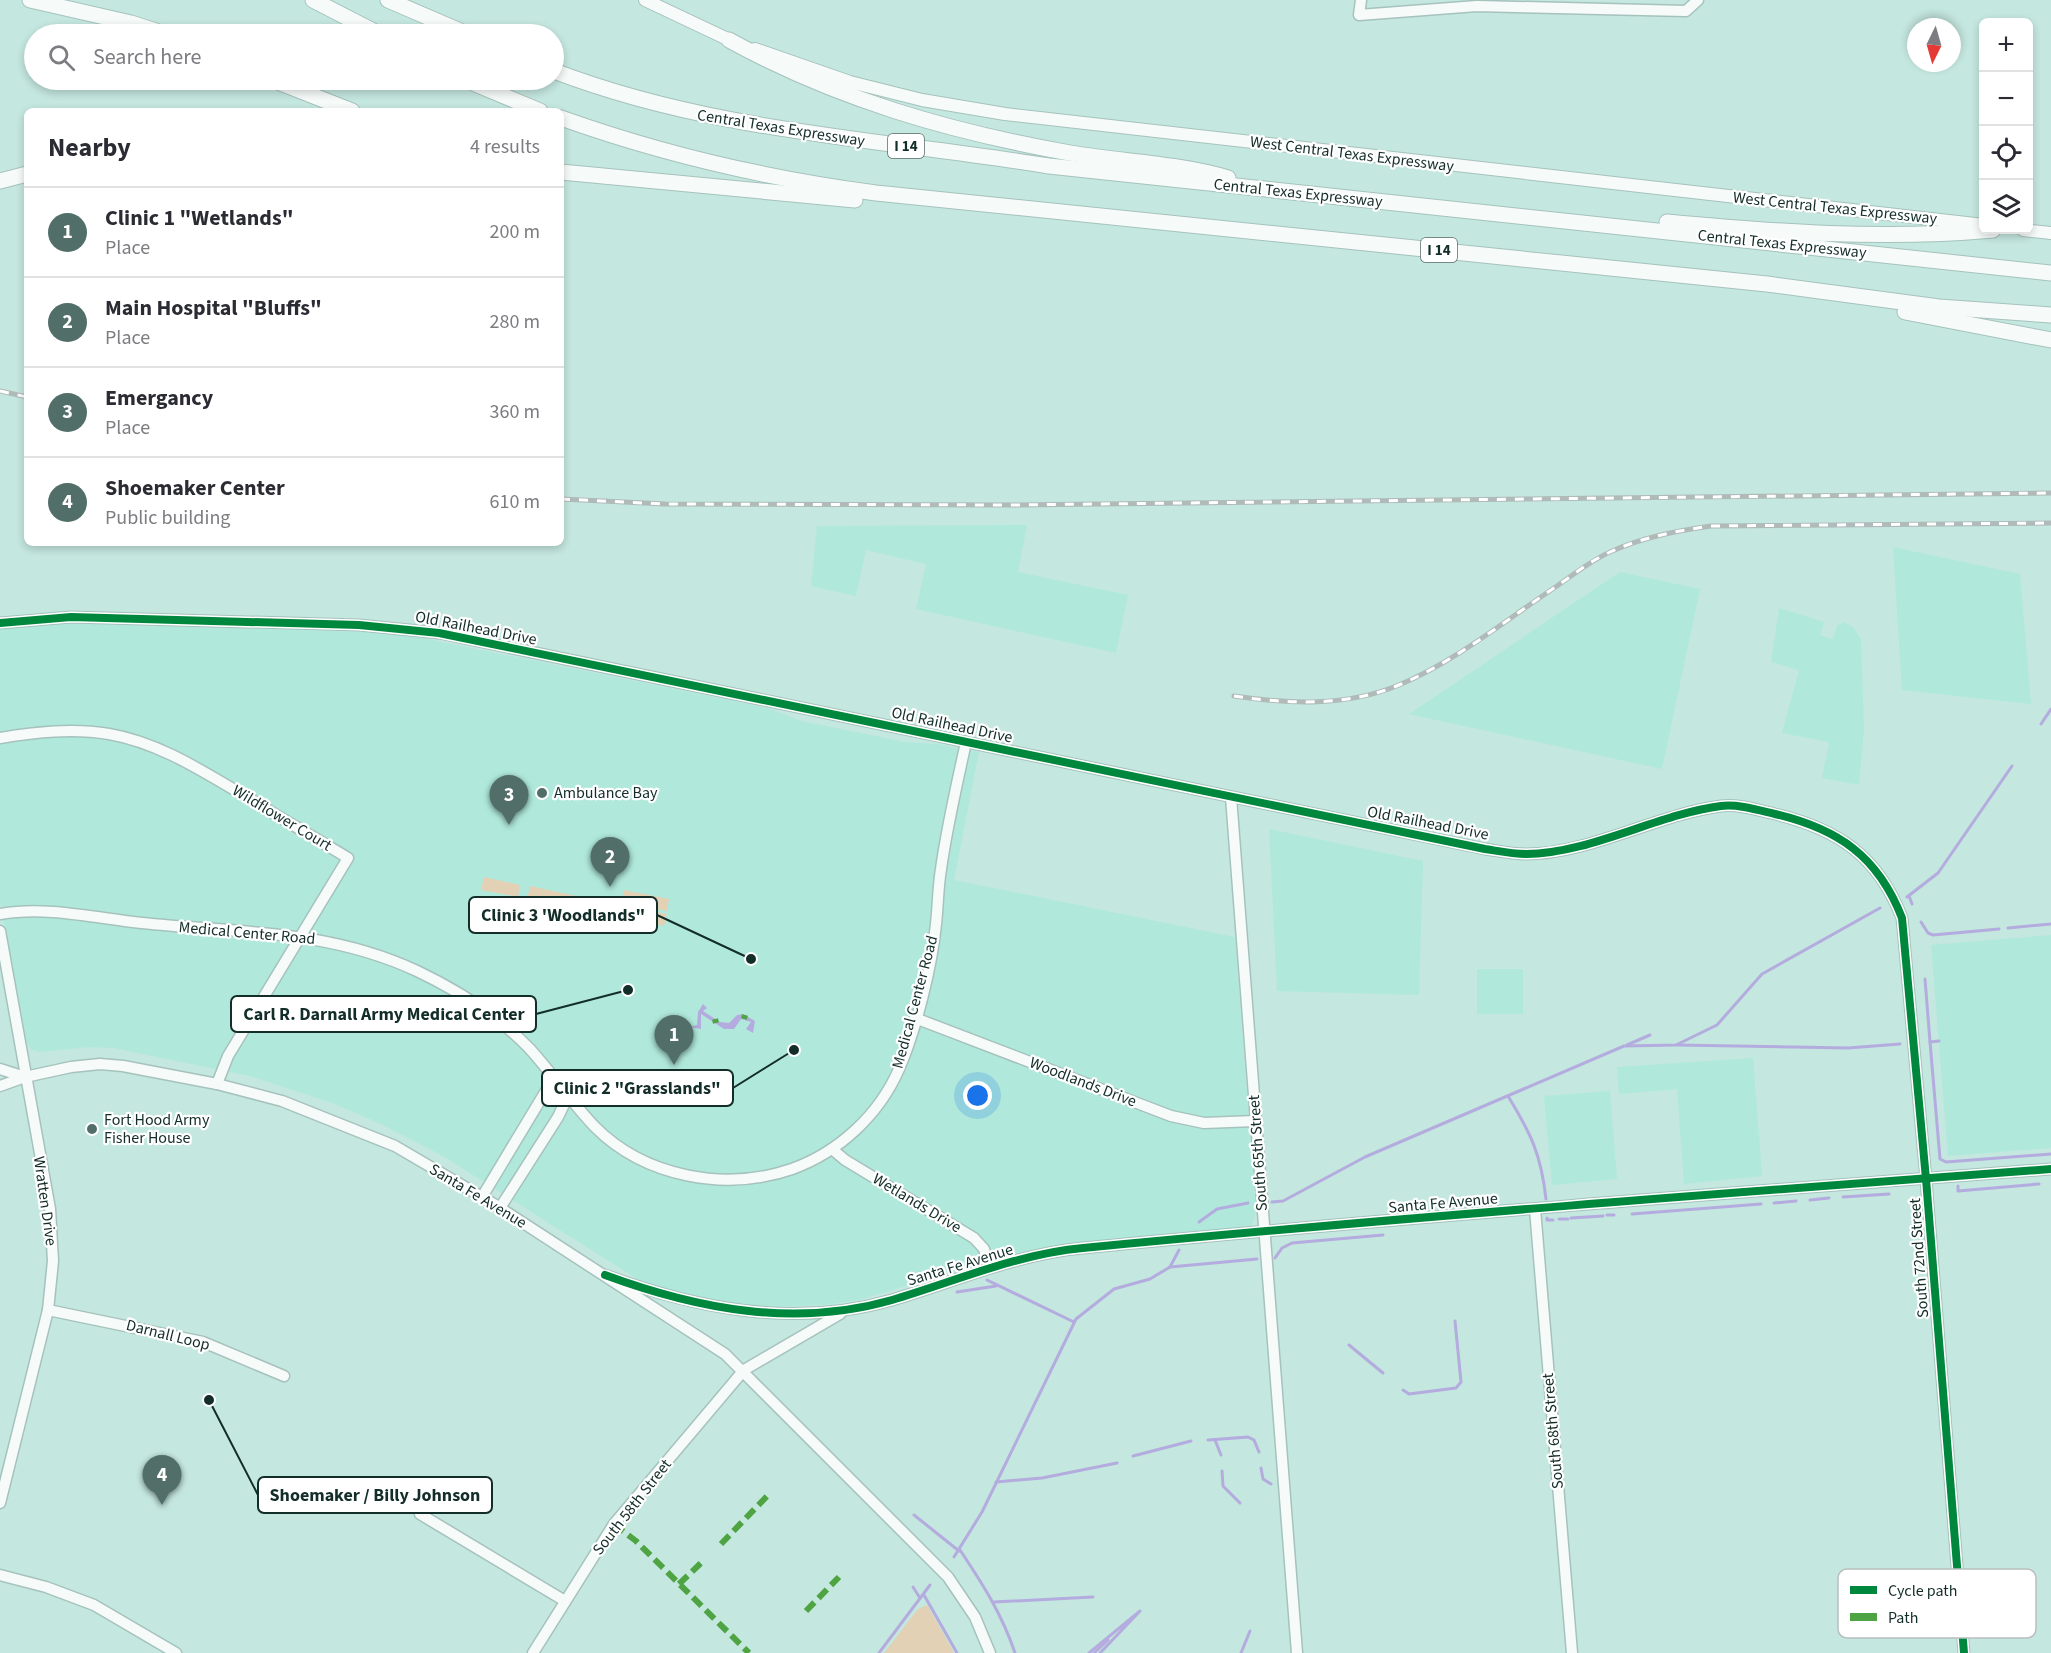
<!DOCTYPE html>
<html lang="en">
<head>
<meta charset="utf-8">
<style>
  body { margin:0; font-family:"Source Sans 3",sans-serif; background:#f2f2f3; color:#2b2b33 }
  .controls { position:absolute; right:18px; top:18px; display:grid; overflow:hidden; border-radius:9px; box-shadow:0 3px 9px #0003 }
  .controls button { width:54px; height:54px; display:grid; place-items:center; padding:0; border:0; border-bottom:2px solid #e1e1e2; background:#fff; color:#2b2b33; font:30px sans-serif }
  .compass { position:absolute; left:1907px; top:18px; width:54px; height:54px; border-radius:50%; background:#fff; box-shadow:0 3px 9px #0003; rotate:185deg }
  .you { position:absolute; left:978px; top:1096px; width:21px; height:21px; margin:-15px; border:4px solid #fff; border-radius:50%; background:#1a73e8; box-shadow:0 0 0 9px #1a73e833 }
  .badge { display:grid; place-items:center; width:39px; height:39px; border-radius:50%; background:#516e68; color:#fff; font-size:20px; font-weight:700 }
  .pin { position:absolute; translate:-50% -50px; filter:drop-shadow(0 2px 3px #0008) }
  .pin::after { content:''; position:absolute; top:32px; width:21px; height:18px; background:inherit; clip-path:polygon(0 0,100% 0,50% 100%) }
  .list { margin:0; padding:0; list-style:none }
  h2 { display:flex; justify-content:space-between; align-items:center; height:78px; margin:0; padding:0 24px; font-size:26px }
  h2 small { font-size:20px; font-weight:400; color:#7c7c81 }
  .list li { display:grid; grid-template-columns:39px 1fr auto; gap:18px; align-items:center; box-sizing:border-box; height:90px; padding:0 24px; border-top:2px solid #e1e1e2 }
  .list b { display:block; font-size:22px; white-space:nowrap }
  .list p { margin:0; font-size:20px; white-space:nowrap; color:#7c7c81 }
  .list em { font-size:20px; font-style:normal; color:#7c7c81 }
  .icon { flex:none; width:33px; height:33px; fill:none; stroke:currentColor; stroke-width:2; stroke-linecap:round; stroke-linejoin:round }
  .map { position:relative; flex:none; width:2051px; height:1653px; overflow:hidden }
  .search { position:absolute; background:#fff; box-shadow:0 3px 9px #0003; left:24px; top:24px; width:540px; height:66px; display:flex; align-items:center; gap:15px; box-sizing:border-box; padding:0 21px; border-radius:33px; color:#7c7c81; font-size:22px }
  .panel { position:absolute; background:#fff; box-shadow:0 3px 9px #0003; left:24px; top:108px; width:540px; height:438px; border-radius:9px }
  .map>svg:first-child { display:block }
  .built { fill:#b0e9dc }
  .green { fill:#e2d1b4 }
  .water { fill:#b4acde }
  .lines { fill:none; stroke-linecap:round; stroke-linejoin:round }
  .stream { stroke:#b4acde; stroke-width:3 }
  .minor-casing { stroke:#a6c2bc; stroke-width:13 }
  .major-casing { stroke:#a6c2bc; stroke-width:14 }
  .highway-casing { stroke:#a6c2bc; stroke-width:17 }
  .minor { stroke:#f6fbfa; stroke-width:10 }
  .major { stroke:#f6fbfa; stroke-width:12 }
  .highway { stroke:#f6fbfa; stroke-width:15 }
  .rail-casing { stroke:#b0bab8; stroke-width:5 }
  .rail { stroke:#fff; stroke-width:3; stroke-dasharray:9; stroke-linecap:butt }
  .quiet { stroke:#4ea442; stroke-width:6; stroke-dasharray:12 6; stroke-linecap:butt }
  .cycleway-casing { stroke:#fff; stroke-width:11 }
  .cycleway { stroke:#00873e; stroke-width:8 }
  .poi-dot { fill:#516e68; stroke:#fff; stroke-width:2 }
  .labels { text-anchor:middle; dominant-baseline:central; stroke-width:4.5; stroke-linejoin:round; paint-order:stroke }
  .shield { fill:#fff; stroke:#5a6c68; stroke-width:1.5 }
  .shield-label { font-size:15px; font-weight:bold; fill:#132d28 }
  .street-label { font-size:16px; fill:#132d28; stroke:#fff }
  .poi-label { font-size:16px; fill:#132d28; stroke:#fff; text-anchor:start }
  .key { fill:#fff; stroke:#b8c0be; stroke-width:1.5 }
  .key-label { font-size:16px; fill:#132d28 }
  .leader { fill:none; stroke:#132d28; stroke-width:2 }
  .callout-dot { fill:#132d28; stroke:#fff; stroke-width:2 }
  .callout { fill:#fff; stroke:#132d28; stroke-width:2 }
  .callout-label { font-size:18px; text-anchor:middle; font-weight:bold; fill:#132d28 }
</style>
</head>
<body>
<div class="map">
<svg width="2051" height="1653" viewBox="0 0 2051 1653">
  <rect width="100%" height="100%" fill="#c4e7df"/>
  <!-- built -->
  <g class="built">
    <polygon points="1027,525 1018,572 1128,595 1116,653 916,609 926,564 866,550 856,596 811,586 817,526"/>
    <polygon points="1893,547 2020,574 2031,704 1902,690"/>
    <polygon points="1620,572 1700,589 1662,769 1409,714"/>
    <polygon points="1779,608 1824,622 1820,635 1833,639 1837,626 1844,622 1853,627 1861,639 1864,730 1859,785 1822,778 1829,742 1782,733 1799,670 1771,662"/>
    <polygon points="64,623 398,633 768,708 801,721 905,742 937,744 979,752 954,880 1235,937 1256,1211 1252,1225 1245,1227 1074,1243 1012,1254 859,1300 824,1305 766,1307 708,1301 642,1282 443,1156 381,1124 332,1103 250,1076 113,1048 89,1047 40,1052 32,1050 26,1043 0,902 0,628"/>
    <polygon points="1269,829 1423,861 1419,995 1277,991"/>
    <polygon points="2051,935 2051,1148 1948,1156 1931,945"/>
    <rect x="1477" y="969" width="46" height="45"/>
    <polygon points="1753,1058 1762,1176 1684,1184 1677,1089 1619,1094 1617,1067"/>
    <polygon points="1610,1091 1617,1179 1552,1185 1544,1096"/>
  </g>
  <!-- green -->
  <g class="green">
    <polygon points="484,877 520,885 518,897 481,890"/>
    <polygon points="530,886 576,896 573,908 527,899"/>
    <polygon points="624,890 669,899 667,911 621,902"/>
    <polygon points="621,905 667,914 664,926 618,917"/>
    <polygon points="927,1605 954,1653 884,1653 918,1609"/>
  </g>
  <!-- water -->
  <polygon class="water" points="703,1004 707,1008 703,1011 720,1022 729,1023 737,1015 743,1014 755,1021 753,1033 746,1029 751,1022 741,1019 734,1029 724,1029 701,1014 701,1029 690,1027 697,1025 698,1012"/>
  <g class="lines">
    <!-- stream -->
    <g class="stream">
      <polyline points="2041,724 2051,709"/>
      <polyline points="1909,896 1912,904"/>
      <polyline points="1907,897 1938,873 2012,766"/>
      <polyline points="1921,922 1928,933 1933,935 1999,929"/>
      <polyline points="2008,928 2051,924"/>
      <polyline points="1925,979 1930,1042"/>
      <polyline points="1939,1041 1930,1042 1940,1159 1946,1162 2051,1154"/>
      <polyline points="1627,1045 1650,1035"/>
      <polyline points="1677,1045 1848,1048 1900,1044"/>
      <path d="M1508,1096C1531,1134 1541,1154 1546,1199"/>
      <polyline points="1958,1186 1958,1191 2039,1184"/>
      <polyline points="1843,1197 1889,1194"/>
      <polyline points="1810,1200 1829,1198"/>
      <polyline points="1272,1202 1283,1201 1365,1157 1624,1046 1676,1045 1717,1025 1762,974 1880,908"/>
      <polyline points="1774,1203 1796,1201"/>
      <polyline points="1632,1214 1761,1204"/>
      <polyline points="1607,1215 1614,1215"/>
      <polyline points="1547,1218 1547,1220 1553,1220"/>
      <polyline points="1571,1218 1603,1216"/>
      <polyline points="1559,1219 1568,1219"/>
      <polyline points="1199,1222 1217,1209 1248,1203"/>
      <polyline points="1275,1258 1282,1248 1292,1243 1383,1235"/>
      <polyline points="1170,1267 1257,1259"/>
      <polyline points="987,1280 1074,1322"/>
      <polyline points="957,1292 996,1286"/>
      <polyline points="1349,1345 1383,1373"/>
      <polyline points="1403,1390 1409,1394 1456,1388 1461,1382 1455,1321"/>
      <polyline points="1208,1440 1248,1437 1254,1440 1259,1452"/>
      <polyline points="1215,1440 1221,1455"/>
      <polyline points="1133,1456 1191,1441"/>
      <polyline points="1261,1468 1263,1479 1271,1484"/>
      <polyline points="1222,1471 1223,1486 1240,1503"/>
      <polyline points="996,1482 1042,1478 1117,1463"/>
      <polyline points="914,1515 959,1551"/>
      <path d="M960,1550C982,1583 1002,1614 1015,1653"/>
      <polyline points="954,1557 982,1512 1076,1319 1114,1289 1150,1279 1170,1267 1179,1250"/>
      <polyline points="913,1587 920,1598"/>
      <polyline points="924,1595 957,1653"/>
      <polyline points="994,1602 1093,1597"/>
      <polyline points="879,1653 930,1585"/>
      <polyline points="1089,1653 1140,1611 1100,1653"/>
      <polyline points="1094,1653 1108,1640"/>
      <polyline points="1241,1653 1250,1631"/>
    </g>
    <!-- minor casing -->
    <g class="minor-casing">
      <g id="minor">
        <polyline points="1361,0 1359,15 1477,6 1686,11 1698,0"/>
        <path d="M0,623L71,617L359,625L439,633L1485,849C1498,851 1512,854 1526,854C1589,854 1658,814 1721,806C1738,804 1758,810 1775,814C1838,829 1878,856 1902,918L1926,1179L1964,1653"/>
        <path d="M0,738C36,732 73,728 109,734C161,743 205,773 250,799C282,819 315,838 348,858L228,1056L217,1084"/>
        <polyline points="1231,797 1297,1653"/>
        <path d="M0,914C47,906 95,918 142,923C238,933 327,929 417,971C457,990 498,1016 529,1048C552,1073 571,1102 595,1127C645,1177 725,1192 792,1169C839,1152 879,1115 899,1069C916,1030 932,966 936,924C938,906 938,887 941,869C947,826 957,784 966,742"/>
        <polyline points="0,931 50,1209 53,1261 48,1310 0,1503"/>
        <polyline points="915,1018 1171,1116 1204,1123 1255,1121"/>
        <polyline points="0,1069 25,1077"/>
        <polyline points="0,1086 25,1077 71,1067 100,1064 123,1066 217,1084 282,1101 395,1146 494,1204 725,1354 948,1577 975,1617 990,1653"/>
        <polyline points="832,1149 845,1160 974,1238 984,1249 989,1267"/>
        <polyline points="482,1197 547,1089 551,1075"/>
        <polyline points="500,1208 558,1117 568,1096"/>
        <polyline points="1535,1209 1572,1653"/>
        <path d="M605,1275C697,1309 795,1328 892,1300C956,1281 1017,1254 1083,1248C1405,1217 1728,1193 2051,1169"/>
        <polyline points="48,1310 203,1342 284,1376"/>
        <polyline points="420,1514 565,1601"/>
        <polyline points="0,1575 46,1587 94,1605 176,1653"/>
        <polyline points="533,1653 614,1524 744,1370 840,1314"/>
      </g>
    </g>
    <!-- major casing -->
    <g class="major-casing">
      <g id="major">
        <polyline points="645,0 736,43"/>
        <polyline points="755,49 850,82 922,100 1005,114 1984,225"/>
        <polyline points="2023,230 2051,233"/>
      </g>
    </g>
    <!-- highway casing -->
    <g class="highway-casing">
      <g id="highway">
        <polyline points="30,0 131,23 165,34"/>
        <polyline points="313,0 379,34"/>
        <polyline points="388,0 467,34"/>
        <path d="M729,40C836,99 951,132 1070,153C1122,162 1177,163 1228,178"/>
        <path d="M554,71C713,132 882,139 1049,166L2051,273"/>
        <polyline points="273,80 352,111"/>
        <polyline points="466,80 540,111"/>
        <path d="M561,118C662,154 770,179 876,193L1767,284L1939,307L2051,315"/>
        <polyline points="561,172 855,200"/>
        <polyline points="0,181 27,174"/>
        <path d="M1667,222C1775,232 1883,240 1993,230"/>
        <polyline points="1905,312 2051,340"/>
      </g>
    </g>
    <!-- minor -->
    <use href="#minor" class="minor"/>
    <!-- major -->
    <use href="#major" class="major"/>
    <!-- highway -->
    <use href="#highway" class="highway"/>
    <!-- rail casing -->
    <g class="rail-casing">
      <g id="rail">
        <polyline points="0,391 27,397"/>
        <polyline points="561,499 665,504 1010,505 2051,493"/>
        <path d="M1234,696C1289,704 1346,707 1399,685C1456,661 1506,620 1557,586C1574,574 1592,560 1610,552C1643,537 1676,531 1711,526L2051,523"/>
      </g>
    </g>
    <!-- rail -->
    <use href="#rail" class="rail"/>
    <!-- quiet -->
    <g class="quiet">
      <polyline points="715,1019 716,1023"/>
      <polyline points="744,1019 745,1015"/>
      <polyline points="614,1524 636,1541 749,1653"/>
      <polyline points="721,1544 770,1493"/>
      <polyline points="679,1584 701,1563"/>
      <polyline points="806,1611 839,1577"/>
    </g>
    <!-- cycleway casing -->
    <g class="cycleway-casing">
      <g id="cycleway">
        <path d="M0,623L71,617L359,625L439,633L1485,849C1498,851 1512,854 1526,854C1589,854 1658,814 1721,806C1738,804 1758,810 1775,814C1838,829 1878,856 1902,918L1926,1179L1964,1653"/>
        <path d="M605,1275C697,1309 795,1328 892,1300C956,1281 1017,1254 1083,1248C1405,1217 1728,1193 2051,1169"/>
      </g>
    </g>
    <!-- cycleway -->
    <use href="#cycleway" class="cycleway"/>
  </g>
  <!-- markers -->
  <g class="poi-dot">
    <circle cx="542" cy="793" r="6"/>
    <circle cx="92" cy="1129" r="6"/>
  </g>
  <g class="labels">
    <!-- shield labels -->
    <g class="shield">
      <rect x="888" y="134" width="36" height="24" rx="4.5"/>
      <rect x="1421" y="238" width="36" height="24" rx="4.5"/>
    </g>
    <g class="shield-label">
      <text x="906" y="146">I 14</text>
      <text x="1439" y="250">I 14</text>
    </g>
    <!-- street labels -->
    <g class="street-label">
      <text transform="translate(781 128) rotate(9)">Central Texas Expressway</text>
      <text transform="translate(1352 154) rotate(7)">West Central Texas Expressway</text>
      <text transform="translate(1298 193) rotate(6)">Central Texas Expressway</text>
      <text transform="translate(1835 208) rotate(6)">West Central Texas Expressway</text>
      <text transform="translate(1782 244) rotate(6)">Central Texas Expressway</text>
      <text transform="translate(476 628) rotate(11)">Old Railhead Drive</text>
      <text transform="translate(952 725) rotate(12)">Old Railhead Drive</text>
      <text transform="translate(282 818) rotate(31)">Wildflower Court</text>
      <text transform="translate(1428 823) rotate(11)">Old Railhead Drive</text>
      <text transform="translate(247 933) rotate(5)">Medical Center Road</text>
      <text transform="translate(915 1002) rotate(-75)">Medical Center Road</text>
      <text transform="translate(1083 1082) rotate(21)">Woodlands Drive</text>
      <text transform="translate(1258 1153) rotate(-94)">South 65th Street</text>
      <text transform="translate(478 1196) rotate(31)">Santa Fe Avenue</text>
      <text transform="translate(45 1201) rotate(82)">Wratten Drive</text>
      <text transform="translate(917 1203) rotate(31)">Wetlands Drive</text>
      <text transform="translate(1443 1203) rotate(-5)">Santa Fe Avenue</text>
      <text transform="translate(1919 1258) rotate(-94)">South 72nd Street</text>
      <text transform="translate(960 1265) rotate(-17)">Santa Fe Avenue</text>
      <text transform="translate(168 1335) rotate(14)">Darnall Loop</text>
      <text transform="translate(1553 1431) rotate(-95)">South 68th Street</text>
      <text transform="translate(632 1507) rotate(-52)">South 58th Street</text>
    </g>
    <!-- poi labels -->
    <g class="poi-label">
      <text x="554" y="793">Ambulance Bay</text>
      <text x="104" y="1120">Fort Hood Army<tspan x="104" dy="18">Fisher House</tspan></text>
    </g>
  </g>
  <!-- legend -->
  <rect x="1838" y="1569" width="198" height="69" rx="9" class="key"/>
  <rect x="1850" y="1586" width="27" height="8" fill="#00873e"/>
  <rect x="1850" y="1613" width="27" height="8" fill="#4ea442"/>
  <g class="key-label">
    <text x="1888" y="1596">Cycle path</text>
    <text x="1888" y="1623">Path</text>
  </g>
  <!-- callouts -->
  <path class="leader" d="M751 959L657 915M628 990L536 1014M794 1050L733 1088M209 1400L258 1495"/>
  <g class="callout-dot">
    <circle cx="751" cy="959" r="6"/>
    <circle cx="628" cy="990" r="6"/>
    <circle cx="794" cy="1050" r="6"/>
    <circle cx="209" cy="1400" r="6"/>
  </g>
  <g class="callout">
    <rect x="469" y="897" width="188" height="36" rx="6"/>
    <rect x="231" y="996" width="305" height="36" rx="6"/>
    <rect x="542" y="1070" width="191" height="36" rx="6"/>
    <rect x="258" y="1477" width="234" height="36" rx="6"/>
  </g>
  <g class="callout-label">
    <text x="563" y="921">Clinic 3 'Woodlands"</text>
    <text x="384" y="1020">Carl R. Darnall Army Medical Center</text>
    <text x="637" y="1094">Clinic 2 "Grasslands"</text>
    <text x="375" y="1501">Shoemaker / Billy Johnson</text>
  </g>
</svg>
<div class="controls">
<button>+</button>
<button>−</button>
<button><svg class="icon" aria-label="locate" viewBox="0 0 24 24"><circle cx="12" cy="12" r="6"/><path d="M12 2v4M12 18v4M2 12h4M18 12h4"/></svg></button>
<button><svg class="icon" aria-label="layers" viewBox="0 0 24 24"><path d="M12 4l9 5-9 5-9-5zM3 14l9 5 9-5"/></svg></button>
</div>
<svg class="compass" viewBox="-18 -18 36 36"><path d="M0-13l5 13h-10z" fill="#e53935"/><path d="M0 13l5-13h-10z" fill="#7c7c81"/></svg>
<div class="you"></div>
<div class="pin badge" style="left:674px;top:1065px">1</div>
<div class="pin badge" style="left:610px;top:887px">2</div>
<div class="pin badge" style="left:509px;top:825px">3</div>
<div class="pin badge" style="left:162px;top:1505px">4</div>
<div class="search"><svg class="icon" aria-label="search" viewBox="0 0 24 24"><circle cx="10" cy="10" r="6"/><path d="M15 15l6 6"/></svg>Search here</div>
<section class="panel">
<h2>Nearby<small>4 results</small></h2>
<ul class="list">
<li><span class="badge">1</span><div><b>Clinic 1 &quot;Wetlands&quot;</b><p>Place</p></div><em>200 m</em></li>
<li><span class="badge">2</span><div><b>Main Hospital &quot;Bluffs&quot;</b><p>Place</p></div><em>280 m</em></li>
<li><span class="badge">3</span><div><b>Emergancy</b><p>Place</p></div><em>360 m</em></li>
<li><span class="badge">4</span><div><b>Shoemaker Center</b><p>Public building</p></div><em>610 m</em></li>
</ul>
</section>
</div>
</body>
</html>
